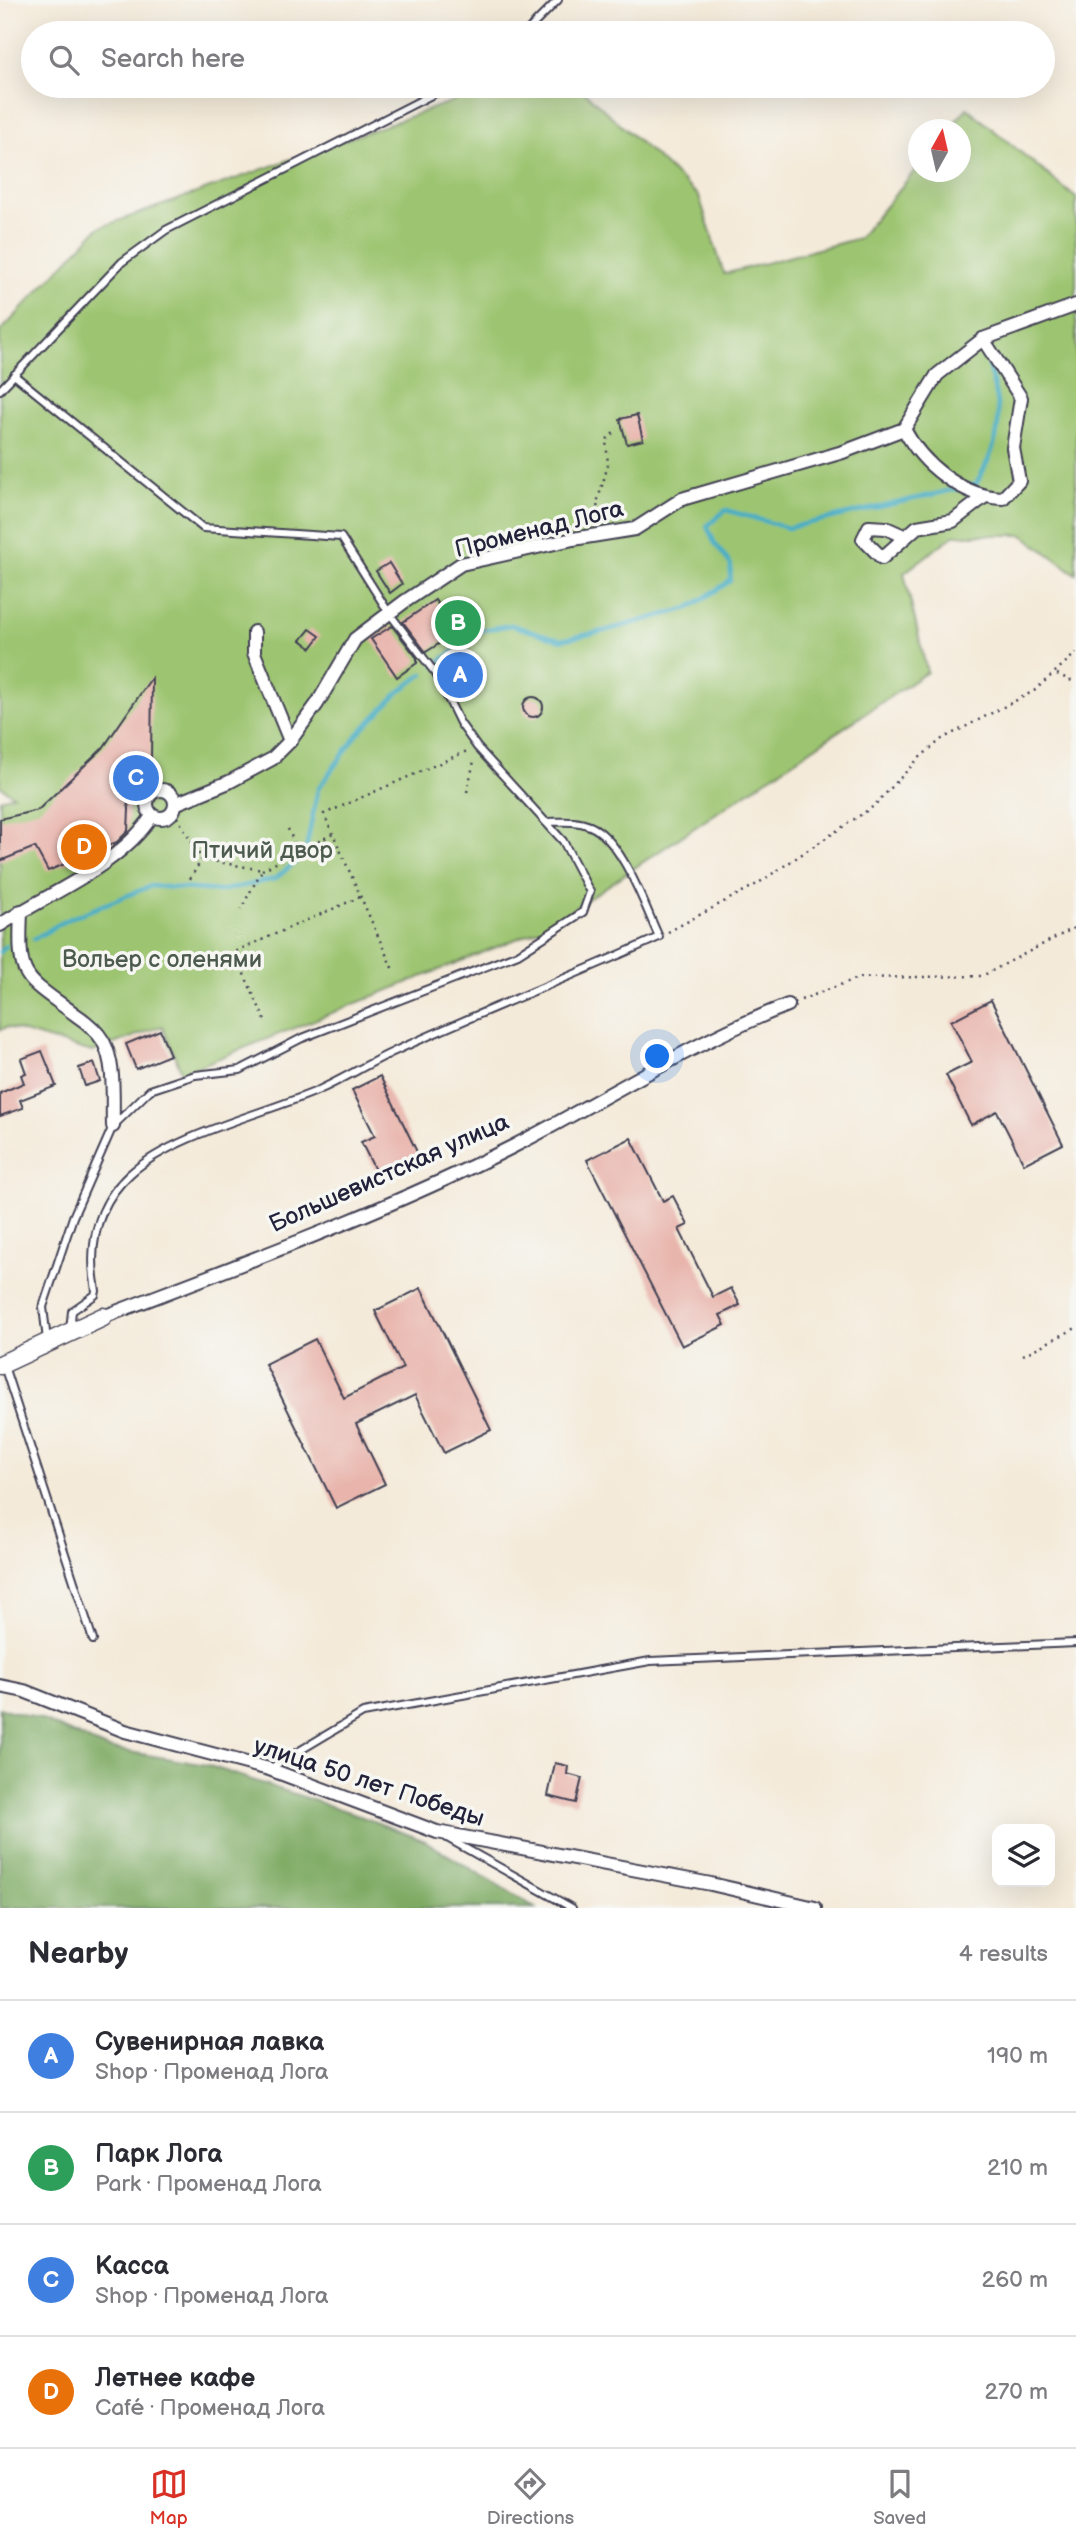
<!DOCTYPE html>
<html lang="en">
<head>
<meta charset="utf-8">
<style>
  body { margin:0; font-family:"Balsamiq Sans",sans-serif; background:#f2f2f3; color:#2b2b33 }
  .controls { position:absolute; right:21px; bottom:21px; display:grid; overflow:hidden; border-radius:14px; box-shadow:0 7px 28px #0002 }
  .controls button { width:63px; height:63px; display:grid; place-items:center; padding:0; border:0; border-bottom:2px solid #e1e1e2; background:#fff; color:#2b2b33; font:35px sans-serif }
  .compass { position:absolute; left:908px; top:119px; width:63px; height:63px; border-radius:50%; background:#fff; box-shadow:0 7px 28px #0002; rotate:8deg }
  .you { position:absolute; left:658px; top:1057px; width:24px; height:24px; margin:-18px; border:5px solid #fff; border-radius:50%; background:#1a73e8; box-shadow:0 0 0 10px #1a73e833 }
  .badge { display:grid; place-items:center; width:46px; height:46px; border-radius:50%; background:#d93025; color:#fff; font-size:23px; font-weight:700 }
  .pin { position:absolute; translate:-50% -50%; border:4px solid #fff; box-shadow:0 2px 7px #0006 }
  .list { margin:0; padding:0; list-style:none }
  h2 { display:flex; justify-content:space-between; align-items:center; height:91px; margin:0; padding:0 28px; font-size:30px }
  h2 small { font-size:23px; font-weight:400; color:#7c7c81 }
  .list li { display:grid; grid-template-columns:46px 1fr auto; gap:21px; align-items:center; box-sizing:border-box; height:112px; padding:0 28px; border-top:2px solid #e1e1e2 }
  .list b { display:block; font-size:26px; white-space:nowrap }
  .list p { margin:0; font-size:23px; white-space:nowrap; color:#7c7c81 }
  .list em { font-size:23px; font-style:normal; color:#7c7c81 }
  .icon { flex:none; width:38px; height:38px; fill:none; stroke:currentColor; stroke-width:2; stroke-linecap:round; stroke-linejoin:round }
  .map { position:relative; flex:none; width:1076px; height:1908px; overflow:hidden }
  .search { position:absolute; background:#fff; box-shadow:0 7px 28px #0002; left:21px; right:21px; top:21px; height:77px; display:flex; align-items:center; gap:18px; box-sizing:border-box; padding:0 24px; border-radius:38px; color:#7c7c81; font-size:26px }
  .sheet { height:539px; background:#fff }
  nav { display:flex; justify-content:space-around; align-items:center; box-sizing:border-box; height:98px; border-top:2px solid #e1e1e2; background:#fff; font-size:19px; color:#7c7c81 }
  nav a { display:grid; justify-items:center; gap:4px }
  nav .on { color:#d93025 }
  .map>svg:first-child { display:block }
  .green { fill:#9dc571; stroke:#607456; stroke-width:2 }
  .forest { fill:#7eaa63; stroke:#50664f; stroke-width:2 }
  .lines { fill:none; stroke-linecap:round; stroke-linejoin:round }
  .stream { stroke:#46adc6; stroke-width:4.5 }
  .building { fill:#e8b4ab }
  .lane-casing { stroke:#424053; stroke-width:10 }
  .street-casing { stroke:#424053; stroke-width:16 }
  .secondary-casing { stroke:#424053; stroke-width:21 }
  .path { stroke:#424053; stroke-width:2.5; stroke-dasharray:2 5; stroke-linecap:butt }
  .lane { stroke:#fff; stroke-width:6 }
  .street { stroke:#fff; stroke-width:12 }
  .secondary { stroke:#fff; stroke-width:18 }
  .labels { text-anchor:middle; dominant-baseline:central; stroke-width:7; stroke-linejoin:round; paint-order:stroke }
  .street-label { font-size:24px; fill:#22223b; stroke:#f6f6f2 }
  .park-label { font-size:24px; fill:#4d5b4e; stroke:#f6f6f2 }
</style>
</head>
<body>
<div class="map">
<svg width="1076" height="1908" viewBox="0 0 1076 1908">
  <rect width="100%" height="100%" fill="#f6f6f2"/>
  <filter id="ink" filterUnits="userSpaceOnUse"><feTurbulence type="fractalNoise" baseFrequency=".0143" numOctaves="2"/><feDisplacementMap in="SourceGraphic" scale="14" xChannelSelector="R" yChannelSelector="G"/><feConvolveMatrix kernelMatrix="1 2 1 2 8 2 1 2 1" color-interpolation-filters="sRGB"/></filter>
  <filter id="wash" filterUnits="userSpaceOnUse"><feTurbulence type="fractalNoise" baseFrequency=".00686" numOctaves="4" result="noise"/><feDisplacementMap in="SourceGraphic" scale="28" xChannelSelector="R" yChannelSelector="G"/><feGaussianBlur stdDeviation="1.57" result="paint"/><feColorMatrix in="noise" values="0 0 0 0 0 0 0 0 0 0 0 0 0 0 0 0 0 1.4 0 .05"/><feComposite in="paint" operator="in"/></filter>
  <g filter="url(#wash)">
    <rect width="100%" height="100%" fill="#f4ead9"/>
    <!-- green -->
    <polygon class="green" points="579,87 699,196 724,274 859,238 918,167 918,172 960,172 960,130 949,129 967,108 1076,198 1076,574 1023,535 954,535 904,573 927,672 546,927 182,1073 162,1026 92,1052 7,1027 0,1030 0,799 13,795 0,786 0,332 98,228 470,95"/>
    <!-- forest -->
    <polygon class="forest" points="0,1708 40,1719 106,1748 207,1765 352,1813 423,1840 536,1908 0,1908"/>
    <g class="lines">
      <!-- stream -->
      <g class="stream">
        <path d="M969,486L976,484C1003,437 1003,416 988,365"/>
        <polyline points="435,665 482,630 511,625 561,640 604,631 689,608 730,581 731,565 714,542 707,526 726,510 788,528 957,489"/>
        <polyline points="34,939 66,920 151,886 220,891 275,879 305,854 318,789 357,735 399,692 423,674"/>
        <polyline points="0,952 6,946"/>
      </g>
    </g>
    <g id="blocks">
      <!-- building -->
      <g class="building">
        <polygon points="637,415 643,440 627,444 620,419"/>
        <polygon points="389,563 402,584 390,593 376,571"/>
        <polygon points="435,600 457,632 426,652 403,622"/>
        <polygon points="392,626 417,658 417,663 397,677 371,639"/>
        <polygon points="310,629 320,636 311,648 301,640"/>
        <polygon points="468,655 476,667 458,682 449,668"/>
        <polygon points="152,677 151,762 143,767 148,774 125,791 129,809 128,831 117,842 48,871 35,847 0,861 0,819 38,810 103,748"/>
        <circle cx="533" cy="707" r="10"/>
        <polygon points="991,1000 1063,1144 1024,1164 997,1111 971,1125 946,1075 972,1062 951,1021"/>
        <polygon points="160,1030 170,1055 136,1069 126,1044"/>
        <polygon points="42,1051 56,1086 20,1100 23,1108 0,1116 0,1093 24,1083 21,1075 26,1073 21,1059"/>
        <polygon points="94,1063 100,1081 85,1086 79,1068"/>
        <polygon points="380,1076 419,1156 378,1176 361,1142 375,1136 352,1090"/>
        <polygon points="631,1138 663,1201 673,1196 688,1225 679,1229 713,1297 731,1288 740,1305 720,1315 725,1325 682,1346 587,1160"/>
        <polygon points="421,1288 491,1430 444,1453 415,1395 356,1424 385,1484 336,1508 265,1364 315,1339 344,1398 403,1368 375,1311"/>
        <polygon points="555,1763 568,1766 567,1774 582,1778 576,1803 548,1796"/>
      </g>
    </g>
  </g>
  <g filter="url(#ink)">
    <use href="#blocks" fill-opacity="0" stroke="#424053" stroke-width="2"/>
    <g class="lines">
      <!-- lane casing -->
      <g class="lane-casing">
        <g id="lane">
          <polyline points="525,33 558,0"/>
          <polyline points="14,375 203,528 341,537 389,613 436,674 460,723 477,747 563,841 590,892 583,912 518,954 300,1039 240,1070 195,1075 150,1090 113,1126 73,1217 43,1307 47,1340"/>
          <polyline points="0,390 122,262 166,230 449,86"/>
          <path d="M70,1330L72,1311L95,1295L96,1291C88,1247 96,1205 130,1174C174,1134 264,1114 319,1090C345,1078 369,1063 395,1051C482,1011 572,977 659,937C645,907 622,839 590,826C576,820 561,822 546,822"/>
          <polyline points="4,1366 93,1640"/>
          <polyline points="269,1769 363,1713 650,1661 1076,1643"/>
          <polyline points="447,1838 572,1908"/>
        </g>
      </g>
      <!-- street casing -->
      <g class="street-casing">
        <g id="street">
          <path d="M904,429C922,464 962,497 1003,498L1019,481L1013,448L1021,398L983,339"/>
          <polyline points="904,536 886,528 869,527 863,539 882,558 917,527 953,521 984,497"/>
          <polyline points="254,632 254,653 290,741"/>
          <circle cx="161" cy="804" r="14"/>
          <polyline points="175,804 229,782 272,759 290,741 317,704 355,639 404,602 461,564 573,539 635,529 682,499 843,452 904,429 937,375 983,339 1076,305"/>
          <path d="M21,911C18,981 22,975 76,1015C85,1021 97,1031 103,1041C116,1065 112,1100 113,1126"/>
          <path d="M0,925C49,893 119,866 152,816"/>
          <path d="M103,1317C241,1264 382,1213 514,1146C606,1099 692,1042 788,1005"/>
          <polyline points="0,1686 24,1691 125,1731 269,1769 437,1832 711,1884 815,1908"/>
        </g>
      </g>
      <!-- secondary casing -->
      <g class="secondary-casing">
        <polyline id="secondary" points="0,1365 103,1317"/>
      </g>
      <!-- path -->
      <g class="path">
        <polyline points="599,521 597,503 608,465 606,440 617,430"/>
        <polyline points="1057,674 1076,683"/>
        <polyline points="467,792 474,761"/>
        <polyline points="177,817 202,859 188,882"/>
        <polyline points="288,829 298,851"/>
        <polyline points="333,834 324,814 467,751"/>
        <polyline points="202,859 262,870 241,909"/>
        <polyline points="262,870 333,834 393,970"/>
        <polyline points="668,932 757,884 874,806 918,759 942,739 1034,691 1076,653"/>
        <polyline points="801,1000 858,978 982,976 1076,927"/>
        <polyline points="265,1020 234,952 360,897"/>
        <polyline points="1023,1355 1076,1328"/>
      </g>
      <!-- lane -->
      <use href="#lane" class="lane"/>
      <!-- street -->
      <use href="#street" class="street"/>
      <!-- secondary -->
      <use href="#secondary" class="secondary"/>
    </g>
  </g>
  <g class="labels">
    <!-- street labels -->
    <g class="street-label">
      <text transform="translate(539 529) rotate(-14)">Променад Лога</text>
      <text transform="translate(389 1173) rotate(-24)">Большевистская улица</text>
      <text transform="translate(369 1782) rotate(18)">улица 50 лет Победы</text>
    </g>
    <!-- park labels -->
    <g class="park-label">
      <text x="262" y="850">Птичий двор</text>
      <text x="162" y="959">Вольер с оленями</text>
    </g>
  </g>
</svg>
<div class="controls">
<button><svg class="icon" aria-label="layers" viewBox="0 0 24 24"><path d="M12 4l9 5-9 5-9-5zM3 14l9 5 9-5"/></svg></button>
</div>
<svg class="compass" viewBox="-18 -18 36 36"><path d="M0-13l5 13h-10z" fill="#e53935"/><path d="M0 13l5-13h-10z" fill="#7c7c81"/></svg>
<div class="you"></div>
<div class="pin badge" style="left:460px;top:675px;background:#3f7fe0">A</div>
<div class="pin badge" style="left:458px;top:623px;background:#2e9e5b">B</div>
<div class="pin badge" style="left:136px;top:778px;background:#3f7fe0">C</div>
<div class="pin badge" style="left:84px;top:847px;background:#e8710a">D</div>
<div class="search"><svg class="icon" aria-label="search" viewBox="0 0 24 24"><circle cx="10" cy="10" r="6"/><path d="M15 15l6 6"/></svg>Search here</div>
</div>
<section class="sheet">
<h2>Nearby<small>4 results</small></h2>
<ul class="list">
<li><span class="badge" style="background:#3f7fe0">A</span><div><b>Сувенирная лавка</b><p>Shop · Променад Лога</p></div><em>190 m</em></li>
<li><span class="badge" style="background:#2e9e5b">B</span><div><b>Парк Лога</b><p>Park · Променад Лога</p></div><em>210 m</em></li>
<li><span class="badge" style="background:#3f7fe0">C</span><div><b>Касса</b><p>Shop · Променад Лога</p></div><em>260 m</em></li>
<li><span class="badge" style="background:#e8710a">D</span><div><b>Летнее кафе</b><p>Café · Променад Лога</p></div><em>270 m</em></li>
</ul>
</section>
<nav>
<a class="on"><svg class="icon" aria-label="map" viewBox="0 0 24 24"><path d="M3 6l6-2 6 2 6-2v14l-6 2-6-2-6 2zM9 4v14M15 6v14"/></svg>Map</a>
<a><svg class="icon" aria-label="directions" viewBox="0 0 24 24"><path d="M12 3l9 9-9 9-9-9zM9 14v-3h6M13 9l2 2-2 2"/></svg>Directions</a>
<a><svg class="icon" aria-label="saved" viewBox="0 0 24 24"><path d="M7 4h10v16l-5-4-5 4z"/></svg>Saved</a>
</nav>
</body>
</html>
